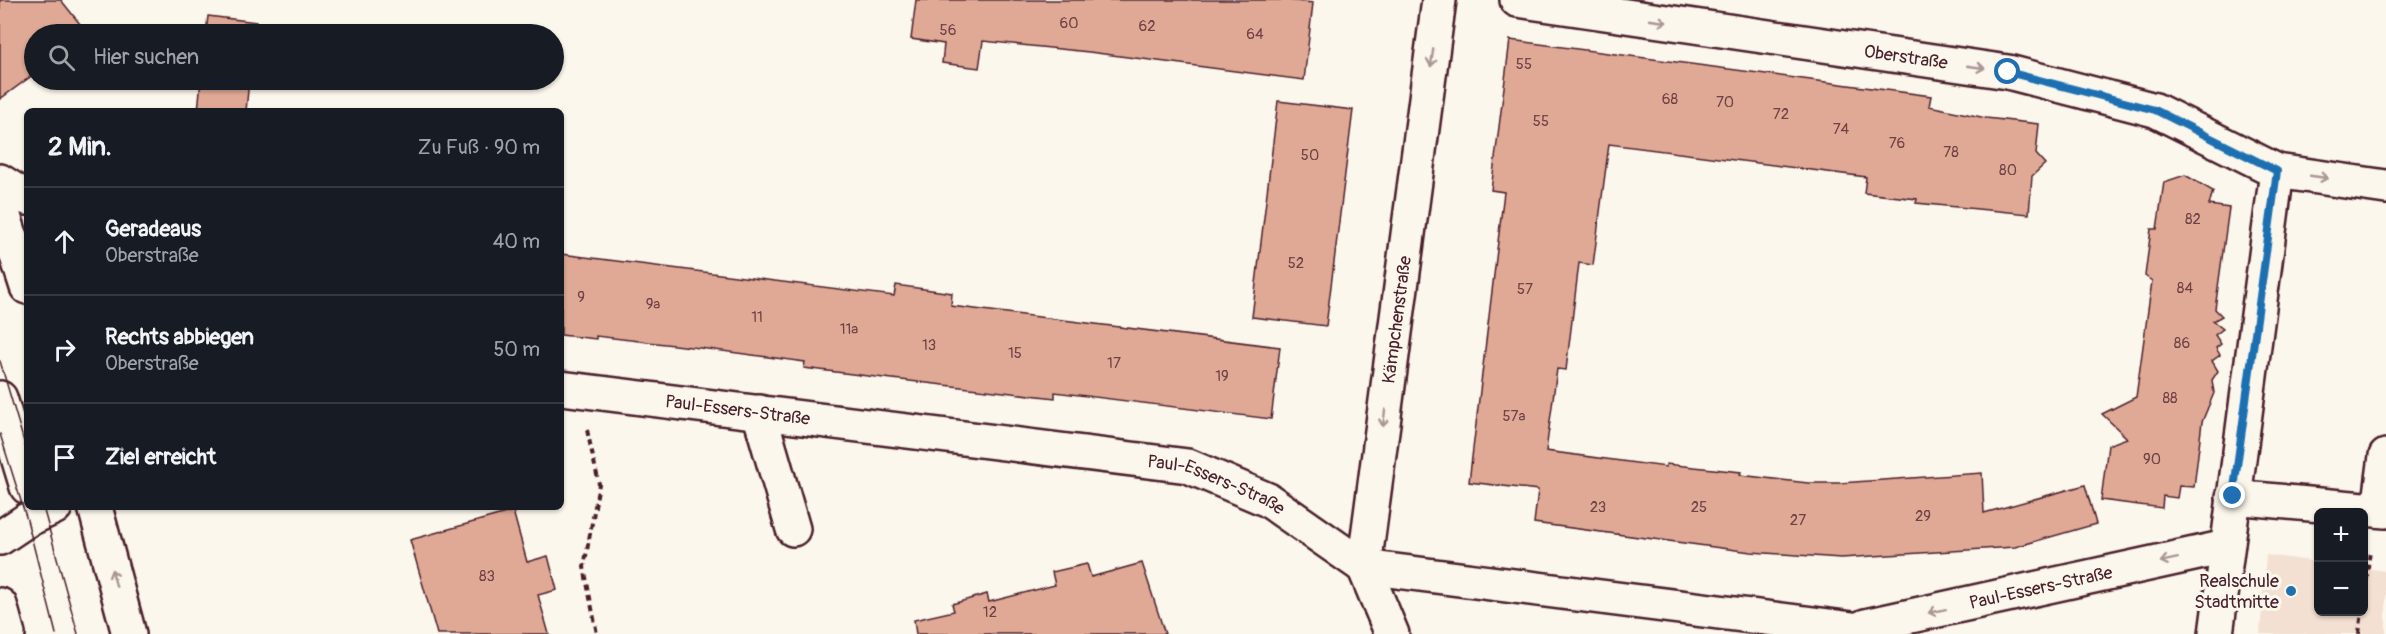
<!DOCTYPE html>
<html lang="de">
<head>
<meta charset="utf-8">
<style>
  body { margin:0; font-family:Pangolin,sans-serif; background:#20242c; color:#f1f3f6 }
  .controls { position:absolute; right:18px; bottom:18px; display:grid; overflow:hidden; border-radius:9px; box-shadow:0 2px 4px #0004 }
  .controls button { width:54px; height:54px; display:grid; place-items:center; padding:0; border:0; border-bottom:2px solid #363941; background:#171b24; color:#f1f3f6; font:30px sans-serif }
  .stop { position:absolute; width:18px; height:18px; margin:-14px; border:4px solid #1f6fb2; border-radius:50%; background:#fff }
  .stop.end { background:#1f6fb2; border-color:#fff; box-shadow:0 2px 6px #0008 }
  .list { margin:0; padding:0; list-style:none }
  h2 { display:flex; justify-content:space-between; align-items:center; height:78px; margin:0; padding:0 24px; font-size:26px }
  h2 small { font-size:20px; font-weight:400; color:#9ea1a6 }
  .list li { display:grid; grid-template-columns:39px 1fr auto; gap:18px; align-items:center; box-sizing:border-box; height:108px; padding:0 24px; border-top:2px solid #363941 }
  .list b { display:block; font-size:22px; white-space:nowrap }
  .list p { margin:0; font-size:20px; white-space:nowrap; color:#9ea1a6 }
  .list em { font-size:20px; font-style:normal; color:#9ea1a6 }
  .icon { flex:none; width:33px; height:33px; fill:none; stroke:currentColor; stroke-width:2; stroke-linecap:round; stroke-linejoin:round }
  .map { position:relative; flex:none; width:2386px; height:634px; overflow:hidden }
  .search { position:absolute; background:#171b24; box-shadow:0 2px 4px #0004; left:24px; top:24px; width:540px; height:66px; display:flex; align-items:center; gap:15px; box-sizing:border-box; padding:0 21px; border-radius:33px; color:#9ea1a6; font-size:22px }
  .panel { position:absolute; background:#171b24; box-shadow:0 2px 4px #0004; left:24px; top:108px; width:540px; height:402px; border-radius:9px }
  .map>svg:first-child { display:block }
  .built { fill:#f3e0d2 }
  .building { fill:#dfa996; stroke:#4a1f2b; stroke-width:1.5 }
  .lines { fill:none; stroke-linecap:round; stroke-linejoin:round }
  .minor-casing { stroke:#4a1f2b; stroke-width:38 }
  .major-casing { stroke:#4a1f2b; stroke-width:38 }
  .path { stroke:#4a1f2b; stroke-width:4; stroke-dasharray:6 4.5; stroke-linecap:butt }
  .minor { stroke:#fbf7ec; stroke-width:33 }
  .major { stroke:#fbf7ec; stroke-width:33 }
  .tram { stroke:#4a1f2b; stroke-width:1.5 }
  .oneway { stroke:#ab9695 }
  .route { stroke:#1f6fb2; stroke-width:8 }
  .poi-dot { fill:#1f6fb2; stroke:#fbf7ec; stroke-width:2 }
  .labels { text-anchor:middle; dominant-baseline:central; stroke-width:6; stroke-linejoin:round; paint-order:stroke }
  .number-label { font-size:15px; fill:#6f4246 }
  .street-label { font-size:18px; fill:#4a1f2b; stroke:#fbf7ec }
  .poi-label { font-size:18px; fill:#4a1f2b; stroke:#fbf7ec; text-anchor:end }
</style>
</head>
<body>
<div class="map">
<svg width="2386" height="634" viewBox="0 0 2386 634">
  <rect width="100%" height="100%" fill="#fbf7ec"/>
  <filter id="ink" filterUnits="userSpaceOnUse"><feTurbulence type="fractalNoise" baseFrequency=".0167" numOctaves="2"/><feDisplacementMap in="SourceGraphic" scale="12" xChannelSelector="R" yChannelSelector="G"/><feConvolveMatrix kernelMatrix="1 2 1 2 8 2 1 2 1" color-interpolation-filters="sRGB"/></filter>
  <g filter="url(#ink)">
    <!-- built -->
    <polygon class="built" points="2266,555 2318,562 2318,612 2364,612 2364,568 2386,571 2386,634 2260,634"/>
    <!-- building -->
    <g class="building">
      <polygon points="0,0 61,0 88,34 34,34 34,74 0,99"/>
      <polygon points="916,0 1287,0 1313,3 1304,80 1089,52 983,41 979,68 942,63 944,44 911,39"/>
      <polygon points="208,16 256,22 254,34 206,34"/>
      <polygon points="1510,40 1931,96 1929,106 1986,118 2039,124 2036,154 2045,164 2032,176 2029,214 1916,203 1917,199 1864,193 1866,177 1609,144 1593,265 1579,263 1566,370 1557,369 1546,451 1666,467 1666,464 1741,472 1740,475 1808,483 1840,483 1982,473 1984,513 2085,485 2096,524 2015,547 1841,558 1751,552 1534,523 1538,490 1469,482 1504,192 1491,190"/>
      <polygon points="201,80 249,80 246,111 198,111"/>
      <polygon points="1278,101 1353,110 1326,326 1252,317"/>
      <polygon points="2185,175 2213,191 2209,205 2229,208 2215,309 2222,316 2213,321 2223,329 2215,335 2221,344 2216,348 2220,355 2212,361 2218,371 2212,380 2214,393 2202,422 2194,487 2179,486 2177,498 2163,496 2162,508 2101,500 2108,445 2127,438 2102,414 2136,397 2152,281 2145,276 2151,229 2157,229 2164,182"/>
      <polygon points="561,254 894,296 896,285 952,293 951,306 1280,347 1271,419 1055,392 1055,398 884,378 804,368 805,362 700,348 596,336 596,339 561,335"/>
      <polygon points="513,511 527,562 548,556 557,590 538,595 549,634 437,634 410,540"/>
      <polygon points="1142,563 1165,634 916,634 914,620 954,611 952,604 987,594 989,602 1055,585 1052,572 1087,564 1091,577"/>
    </g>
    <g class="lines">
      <!-- minor casing -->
      <g class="minor-casing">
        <g id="minor">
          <path id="s1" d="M1517,0L2008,72L2155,110L2277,171L2386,187"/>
          <polyline points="0,181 27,198"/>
          <path id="s2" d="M561,388L1188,466L1268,500L1364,567L1892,634"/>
          <polyline points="0,398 27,487"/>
          <polyline points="759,412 793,529"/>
          <polyline points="2233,497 2386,511"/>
          <polyline points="2379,510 2386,456"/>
          <polyline points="0,538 27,520 55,507"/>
          <path id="s3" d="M1865,626L2226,547"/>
          <path id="s4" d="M1392,634L1364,567L1439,0"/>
          <polyline points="2216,634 2277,171"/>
        </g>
      </g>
      <!-- major casing -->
      <g class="major-casing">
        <g id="major">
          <polyline points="0,204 27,287"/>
          <polyline points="95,507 129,634"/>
          <polyline points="0,605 8,634"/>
        </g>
      </g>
      <!-- path -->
      <g class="path">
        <polyline points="587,430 599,484 584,567 597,634"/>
        <polyline points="2364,601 2370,550"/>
        <polyline points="2359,634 2362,612"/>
      </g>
      <!-- minor -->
      <use href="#minor" class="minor"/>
      <!-- major -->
      <use href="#major" class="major"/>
      <!-- tram -->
      <g class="tram">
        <polyline points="0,361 27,452"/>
        <polyline points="0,434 27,520 56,634"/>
        <polyline points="43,507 78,634"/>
      </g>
    </g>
    <!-- one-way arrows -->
    <defs><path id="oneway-shaft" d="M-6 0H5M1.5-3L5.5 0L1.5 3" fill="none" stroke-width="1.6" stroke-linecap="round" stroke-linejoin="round" transform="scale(1.5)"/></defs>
    <g class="oneway">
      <use href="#oneway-shaft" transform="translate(1658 21) rotate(8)"/>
      <use href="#oneway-shaft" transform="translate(1432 58) rotate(98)"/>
      <use href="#oneway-shaft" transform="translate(1976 67) rotate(8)"/>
      <use href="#oneway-shaft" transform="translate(2319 177) rotate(8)"/>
      <use href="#oneway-shaft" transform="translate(1384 418) rotate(98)"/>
      <use href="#oneway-shaft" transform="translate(2169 560) rotate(168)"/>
      <use href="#oneway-shaft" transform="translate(114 578) rotate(-105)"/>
      <use href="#oneway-shaft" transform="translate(1937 611) rotate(168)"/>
    </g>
  </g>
  <g class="lines" filter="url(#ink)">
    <!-- route -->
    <polyline class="route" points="2008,72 2155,110 2277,171 2233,496"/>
  </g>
  <!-- markers -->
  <circle class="poi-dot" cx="2291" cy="591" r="6"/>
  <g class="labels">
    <!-- number labels -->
    <g class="number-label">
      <text x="1069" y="23">60</text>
      <text x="1147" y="26">62</text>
      <text x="948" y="30">56</text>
      <text x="1255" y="34">64</text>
      <text x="1524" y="64">55</text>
      <text x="1670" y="99">68</text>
      <text x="1725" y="102">70</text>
      <text x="1781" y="114">72</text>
      <text x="1541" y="121">55</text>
      <text x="1841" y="129">74</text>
      <text x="1897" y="143">76</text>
      <text x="1951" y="152">78</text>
      <text x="1310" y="155">50</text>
      <text x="2008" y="170">80</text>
      <text x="2193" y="219">82</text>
      <text x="1296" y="263">52</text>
      <text x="2185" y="288">84</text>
      <text x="1525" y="289">57</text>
      <text x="581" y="297">9</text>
      <text x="653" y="304">9a</text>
      <text x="757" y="317">11</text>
      <text x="849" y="329">11a</text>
      <text x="2182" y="343">86</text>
      <text x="929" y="345">13</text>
      <text x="1015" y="353">15</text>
      <text x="1114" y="363">17</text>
      <text x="1222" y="376">19</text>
      <text x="2170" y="398">88</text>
      <text x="1514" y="416">57a</text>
      <text x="2152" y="459">90</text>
      <text x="1598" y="507">23</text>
      <text x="1699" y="507">25</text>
      <text x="1923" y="516">29</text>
      <text x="1798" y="520">27</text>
      <text x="487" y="576">83</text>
      <text x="990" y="612">12</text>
    </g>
    <!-- street labels -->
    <g class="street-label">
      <text stroke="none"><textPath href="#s1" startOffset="393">Oberstraße</textPath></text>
      <text stroke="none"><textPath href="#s4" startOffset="322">Kämpchenstraße</textPath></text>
      <text stroke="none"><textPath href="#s2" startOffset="178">Paul-Essers-Straße</textPath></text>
      <text stroke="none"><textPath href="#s2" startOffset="664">Paul-Essers-Straße</textPath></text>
      <text stroke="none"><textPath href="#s3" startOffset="180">Paul-Essers-Straße</textPath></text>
    </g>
    <!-- poi labels -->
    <g class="poi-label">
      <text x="2279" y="581">Realschule<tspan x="2279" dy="21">Stadtmitte</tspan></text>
    </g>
  </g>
</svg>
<div class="controls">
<button>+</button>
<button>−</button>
</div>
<div class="stop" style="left:2008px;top:72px"></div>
<div class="stop end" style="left:2233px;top:496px"></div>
<div class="search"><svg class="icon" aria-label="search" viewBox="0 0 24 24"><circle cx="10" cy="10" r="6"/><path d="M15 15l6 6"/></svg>Hier suchen</div>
<section class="panel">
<h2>2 Min.<small>Zu Fuß · 90 m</small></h2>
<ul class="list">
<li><svg class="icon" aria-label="ahead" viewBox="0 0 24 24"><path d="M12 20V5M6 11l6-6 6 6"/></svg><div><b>Geradeaus</b><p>Oberstraße</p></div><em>40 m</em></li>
<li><svg class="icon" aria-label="right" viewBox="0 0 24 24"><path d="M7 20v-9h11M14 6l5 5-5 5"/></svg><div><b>Rechts abbiegen</b><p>Oberstraße</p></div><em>50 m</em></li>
<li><svg class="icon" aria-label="arrive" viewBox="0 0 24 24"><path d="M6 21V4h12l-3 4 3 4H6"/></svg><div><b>Ziel erreicht</b></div></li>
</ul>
</section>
</div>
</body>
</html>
